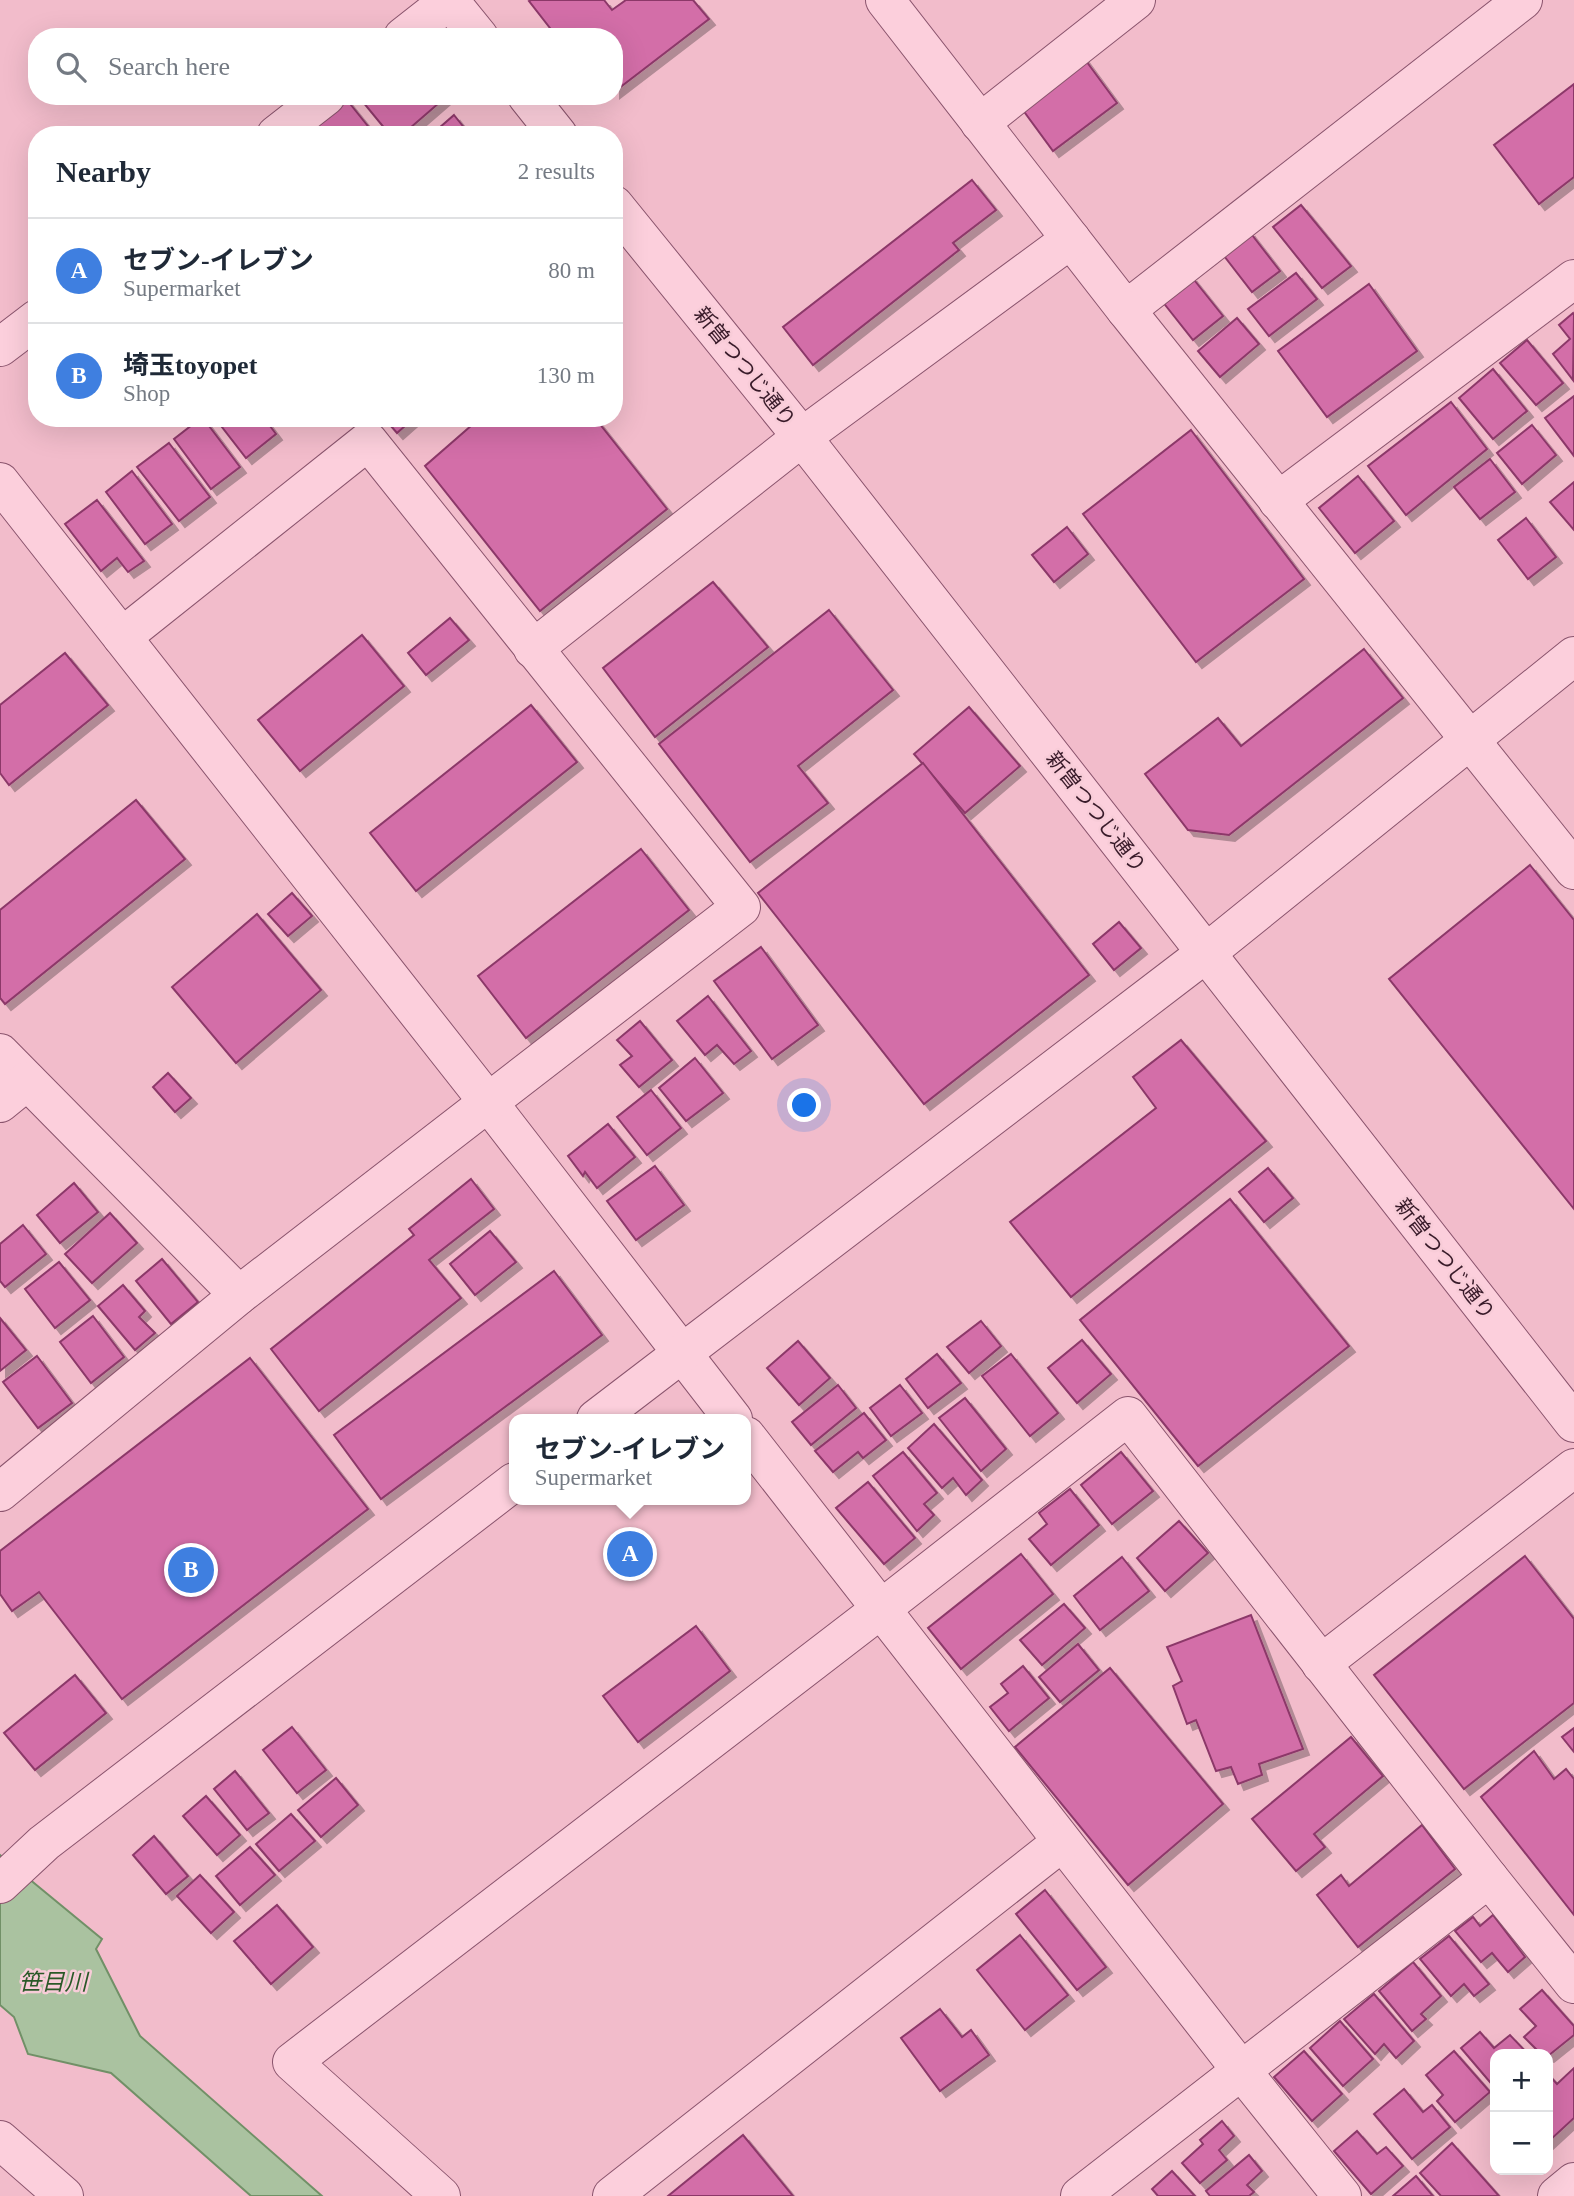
<!DOCTYPE html>
<html lang="en">
<head>
<meta charset="utf-8">
<style>
  body { margin:0; font-family:"Times New Roman","Noto Sans JP",serif; background:#f2f2f3; color:#1f2937 }
  .controls { position:absolute; right:21px; bottom:21px; display:grid; overflow:hidden; border-radius:14px; box-shadow:0 7px 28px #0002 }
  .controls button { width:63px; height:63px; display:grid; place-items:center; padding:0; border:0; border-bottom:2px solid #e0e1e3; background:#fff; color:#1f2937; font:35px sans-serif }
  .you { position:absolute; left:805px; top:1106px; width:24px; height:24px; margin:-18px; border:5px solid #fff; border-radius:50%; background:#1a73e8; box-shadow:0 0 0 10px #1a73e833 }
  .badge { display:grid; place-items:center; width:46px; height:46px; border-radius:50%; background:#0f766e; color:#fff; font-size:23px; font-weight:700 }
  .pin { position:absolute; translate:-50% -50%; border:4px solid #fff; box-shadow:0 2px 7px #0006 }
  .popup { position:absolute; left:509px; top:1414px; width:242px; height:91px; box-sizing:border-box; display:grid; place-content:center; border-radius:14px; background:#fff; filter:drop-shadow(0 2px 5px #0005); font-size:23px; white-space:nowrap; color:#747a83 }
  .popup b { font-size:26px; color:#1f2937 }
  .popup::after { content:''; position:absolute; left:50%; top:100%; margin-left:-14px; border:14px solid transparent; border-top-color:#fff }
  .list { margin:0; padding:0; list-style:none }
  h2 { display:flex; justify-content:space-between; align-items:center; height:91px; margin:0; padding:0 28px; font-size:30px }
  h2 small { font-size:23px; font-weight:400; color:#747a83 }
  .list li { display:grid; grid-template-columns:46px 1fr auto; gap:21px; align-items:center; box-sizing:border-box; height:105px; padding:0 28px; border-top:2px solid #e0e1e3 }
  .list b { display:block; font-size:26px; white-space:nowrap }
  .list p { margin:0; font-size:23px; white-space:nowrap; color:#747a83 }
  .list em { font-size:23px; font-style:normal; color:#747a83 }
  .icon { flex:none; width:38px; height:38px; fill:none; stroke:currentColor; stroke-width:2; stroke-linecap:round; stroke-linejoin:round }
  .map { position:relative; flex:none; width:1574px; height:2196px; overflow:hidden }
  .search { position:absolute; background:#fff; box-shadow:0 7px 28px #0002; left:28px; top:28px; width:595px; height:77px; display:flex; align-items:center; gap:18px; box-sizing:border-box; padding:0 24px; border-radius:28px; color:#747a83; font-size:26px }
  .panel { position:absolute; background:#fff; box-shadow:0 7px 28px #0002; left:28px; top:126px; width:595px; height:301px; border-radius:28px }
  .map>svg:first-child { display:block }
  .water { fill:#aac2a0; stroke:#719067; stroke-width:2 }
  .building { fill:#d36ea8; stroke:#8c3869; stroke-width:2; filter:url(#shadow) }
  .lines { fill:none; stroke-linecap:round; stroke-linejoin:round }
  .minor-casing { stroke:#8a546d; stroke-width:40 }
  .minor { stroke:#fccfdc; stroke-width:38 }
  .labels { text-anchor:middle; dominant-baseline:central; stroke-width:5; stroke-linejoin:round; paint-order:stroke }
  .street-label { font-size:21px; fill:#381a29; stroke:#f8ccd8 }
  .water-label { font-size:23px; font-style:italic; fill:#2a5928; stroke:#f8ccd8 }
</style>
</head>
<body>
<div class="map">
<svg width="1574" height="2196" viewBox="0 0 1574 2196">
  <defs>
    <filter id="shadow"><feDropShadow dx="6" dy="6" stdDeviation="0" flood-color="#0004"/></filter>
  </defs>
  <rect width="100%" height="100%" fill="#f2bccb"/>
  <!-- water -->
  <polygon class="water" points="0,1855 102,1939 96,1949 140,2036 322,2196 251,2196 111,2073 28,2054 14,2017 0,2005"/>
  <!-- building -->
  <g class="building">
    <polygon points="531,0 604,0 612,10 626,0 693,0 709,19 614,92 614,37 557,37 529,1"/>
    <polygon points="1081,54 1117,103 1053,151 1017,102"/>
    <polygon points="1574,84 1574,177 1539,204 1494,145"/>
    <polygon points="358,96 447,96 402,135 390,135"/>
    <polygon points="347,100 375,135 317,135 312,129"/>
    <polygon points="454,115 470,135 431,135"/>
    <polygon points="972,180 996,210 953,243 959,250 813,365 783,327"/>
    <polygon points="1301,205 1351,266 1322,288 1273,227"/>
    <polygon points="1249,231 1280,271 1252,292 1221,252"/>
    <polygon points="1296,273 1317,299 1269,336 1248,309"/>
    <polygon points="1191,276 1223,316 1193,340 1162,301"/>
    <polygon points="1369,284 1417,351 1327,417 1278,351"/>
    <polygon points="1573,313 1574,315 1573,380 1553,354 1570,339 1559,325"/>
    <polygon points="1237,318 1259,344 1220,377 1198,351"/>
    <polygon points="1527,340 1563,383 1536,405 1500,363"/>
    <polygon points="1493,369 1527,411 1493,439 1459,398"/>
    <polygon points="1574,396 1574,456 1545,418"/>
    <polygon points="1451,402 1487,449 1406,515 1368,466"/>
    <polygon points="201,418 203,418 240,467 211,489 174,439"/>
    <polygon points="215,418 264,418 276,434 246,458"/>
    <polygon points="384,418 414,418 397,433"/>
    <polygon points="480,418 595,418 667,509 540,611 425,466"/>
    <polygon points="1532,425 1556,455 1522,484 1497,453"/>
    <polygon points="1191,430 1304,579 1196,662 1083,514"/>
    <polygon points="169,443 210,497 179,521 137,467"/>
    <polygon points="1490,459 1515,492 1480,519 1454,487"/>
    <polygon points="132,471 172,524 145,544 106,492"/>
    <polygon points="1358,476 1394,521 1355,553 1319,508"/>
    <polygon points="1574,482 1574,530 1550,502"/>
    <polygon points="97,500 144,561 128,572 117,558 101,571 65,524"/>
    <polygon points="1526,518 1556,557 1528,579 1498,540"/>
    <polygon points="1067,527 1088,554 1054,582 1032,555"/>
    <polygon points="713,582 768,647 655,737 603,668"/>
    <polygon points="829,610 893,690 798,766 828,803 750,862 659,744"/>
    <polygon points="450,618 469,640 426,675 408,653"/>
    <polygon points="362,635 404,686 300,771 258,720"/>
    <polygon points="1364,649 1403,698 1229,835 1188,830 1145,774 1218,718 1241,746"/>
    <polygon points="65,653 108,705 9,785 0,773 0,705"/>
    <polygon points="531,705 577,762 416,891 370,833"/>
    <polygon points="969,707 1020,766 965,813 914,754"/>
    <polygon points="923,763 1089,975 924,1104 758,893"/>
    <polygon points="136,800 185,859 5,1004 0,998 0,910"/>
    <polygon points="641,849 689,910 526,1038 478,976"/>
    <polygon points="1530,865 1574,920 1574,1209 1389,979"/>
    <polygon points="292,893 312,916 288,936 268,914"/>
    <polygon points="257,914 321,990 236,1063 172,987"/>
    <polygon points="1119,922 1141,948 1114,970 1093,944"/>
    <polygon points="761,947 818,1025 772,1059 714,981"/>
    <polygon points="708,996 751,1051 734,1064 717,1045 705,1055 677,1021"/>
    <polygon points="640,1021 672,1060 639,1087 620,1065 632,1056 617,1040"/>
    <polygon points="1181,1040 1266,1141 1071,1297 1010,1222 1156,1108 1133,1077"/>
    <polygon points="695,1058 723,1093 686,1121 659,1088"/>
    <polygon points="168,1073 191,1098 175,1112 153,1087"/>
    <polygon points="651,1090 681,1128 647,1155 617,1117"/>
    <polygon points="608,1124 635,1157 597,1188 585,1172 583,1176 568,1156"/>
    <polygon points="655,1166 684,1205 636,1240 607,1201"/>
    <polygon points="1268,1168 1293,1198 1264,1222 1239,1192"/>
    <polygon points="471,1179 494,1209 429,1260 461,1298 319,1411 271,1349 414,1235 409,1229"/>
    <polygon points="74,1183 98,1212 60,1243 37,1215"/>
    <polygon points="1230,1199 1349,1346 1198,1466 1080,1320"/>
    <polygon points="110,1213 137,1243 92,1283 65,1254"/>
    <polygon points="23,1225 46,1254 5,1287 0,1281 0,1244"/>
    <polygon points="490,1231 516,1262 475,1295 450,1264"/>
    <polygon points="162,1259 198,1302 171,1324 136,1281"/>
    <polygon points="59,1262 90,1300 55,1328 25,1289"/>
    <polygon points="554,1271 602,1335 381,1499 334,1435"/>
    <polygon points="123,1285 145,1311 139,1317 155,1333 135,1350 98,1306"/>
    <polygon points="93,1316 124,1357 91,1383 60,1342"/>
    <polygon points="0,1318 26,1350 0,1371"/>
    <polygon points="981,1321 1001,1346 969,1373 947,1347"/>
    <polygon points="1082,1340 1111,1374 1077,1403 1048,1368"/>
    <polygon points="798,1341 830,1378 799,1405 767,1368"/>
    <polygon points="937,1354 961,1383 928,1408 906,1379"/>
    <polygon points="1011,1354 1058,1413 1030,1436 982,1376"/>
    <polygon points="37,1356 72,1403 38,1428 3,1382"/>
    <polygon points="250,1358 368,1509 122,1699 39,1592 12,1611 0,1594 0,1551"/>
    <polygon points="838,1385 856,1408 811,1445 792,1422"/>
    <polygon points="900,1385 922,1413 891,1436 870,1408"/>
    <polygon points="965,1398 1006,1449 981,1471 939,1418"/>
    <polygon points="864,1413 886,1440 863,1458 858,1452 833,1472 815,1451"/>
    <polygon points="934,1424 982,1480 966,1495 953,1478 942,1488 908,1448"/>
    <polygon points="903,1452 937,1493 924,1504 934,1515 917,1531 873,1476"/>
    <polygon points="1121,1452 1153,1491 1112,1524 1081,1485"/>
    <polygon points="868,1482 915,1538 884,1564 836,1508"/>
    <polygon points="1070,1489 1099,1525 1051,1565 1029,1539 1047,1524 1039,1513"/>
    <polygon points="1179,1521 1208,1553 1165,1591 1137,1558"/>
    <polygon points="1021,1554 1053,1594 961,1669 928,1628"/>
    <polygon points="1525,1556 1574,1619 1574,1703 1464,1789 1374,1675"/>
    <polygon points="1122,1557 1149,1591 1100,1630 1074,1596"/>
    <polygon points="1064,1604 1085,1628 1042,1665 1020,1640"/>
    <polygon points="1251,1615 1303,1749 1259,1764 1262,1775 1238,1784 1231,1767 1216,1771 1196,1720 1187,1724 1173,1686 1182,1681 1167,1647"/>
    <polygon points="696,1626 730,1671 638,1742 603,1696"/>
    <polygon points="1078,1644 1099,1670 1060,1702 1039,1677"/>
    <polygon points="1023,1666 1049,1698 1009,1731 990,1707 1008,1693 1001,1684"/>
    <polygon points="1110,1668 1223,1804 1128,1885 1015,1747"/>
    <polygon points="75,1675 106,1713 35,1770 4,1733"/>
    <polygon points="292,1727 326,1770 297,1793 263,1750"/>
    <polygon points="1574,1728 1574,1752 1562,1737"/>
    <polygon points="1351,1737 1383,1776 1314,1834 1325,1847 1296,1871 1252,1819"/>
    <polygon points="1534,1751 1554,1779 1566,1769 1574,1779 1574,1915 1481,1797"/>
    <polygon points="235,1771 269,1813 247,1830 214,1789"/>
    <polygon points="336,1778 358,1805 321,1837 298,1810"/>
    <polygon points="206,1796 240,1835 217,1855 183,1816"/>
    <polygon points="291,1814 315,1841 279,1871 256,1844"/>
    <polygon points="1422,1825 1455,1869 1358,1947 1317,1895 1341,1875 1349,1886"/>
    <polygon points="154,1836 188,1876 166,1894 133,1855"/>
    <polygon points="250,1847 275,1875 240,1905 216,1876"/>
    <polygon points="200,1875 234,1912 211,1933 177,1896"/>
    <polygon points="1045,1890 1106,1967 1077,1990 1016,1914"/>
    <polygon points="277,1905 313,1947 271,1984 234,1941"/>
    <polygon points="1493,1915 1525,1957 1508,1972 1492,1953 1481,1962 1455,1931 1473,1917 1480,1926"/>
    <polygon points="1020,1935 1068,1995 1025,2030 977,1970"/>
    <polygon points="1449,1936 1489,1984 1474,1996 1464,1984 1451,1996 1420,1959"/>
    <polygon points="1413,1962 1441,1996 1421,2014 1426,2019 1412,2031 1379,1991"/>
    <polygon points="1542,1990 1574,2026 1574,2035 1548,2056 1541,2054 1524,2037 1536,2026 1520,2009"/>
    <polygon points="1374,1994 1414,2041 1396,2058 1384,2044 1375,2054 1344,2019"/>
    <polygon points="940,2009 962,2037 971,2030 989,2055 940,2091 901,2038"/>
    <polygon points="1340,2021 1373,2059 1343,2086 1310,2048"/>
    <polygon points="1480,2032 1494,2048 1510,2035 1528,2054 1495,2054 1495,2088 1461,2048"/>
    <polygon points="1304,2051 1342,2094 1312,2121 1274,2077"/>
    <polygon points="1454,2051 1490,2092 1455,2122 1437,2101 1443,2095 1426,2075"/>
    <polygon points="1574,2068 1574,2118 1548,2142 1548,2074 1557,2084"/>
    <polygon points="1404,2089 1423,2112 1432,2105 1450,2127 1412,2159 1374,2114"/>
    <polygon points="1222,2121 1234,2136 1219,2150 1227,2160 1200,2183 1182,2163 1203,2144 1200,2140"/>
    <polygon points="1357,2131 1377,2154 1386,2147 1403,2166 1371,2194 1334,2151"/>
    <polygon points="743,2135 793,2196 668,2196"/>
    <polygon points="1452,2143 1499,2196 1441,2196 1420,2173"/>
    <polygon points="1249,2155 1262,2171 1247,2185 1254,2192 1249,2196 1210,2196 1206,2191"/>
    <polygon points="1172,2171 1195,2196 1158,2196 1152,2189"/>
    <polygon points="1416,2176 1433,2196 1393,2196"/>
  </g>
  <g class="lines">
    <!-- minor casing -->
    <g class="minor-casing">
      <g id="minor">
        <polyline points="449,0 479,37"/>
        <polyline points="885,0 1126,310 1523,0"/>
        <polyline points="403,37 450,0"/>
        <polyline points="527,96 558,135"/>
        <polyline points="980,123 1136,0"/>
        <polyline points="276,135 326,96"/>
        <polyline points="614,205 802,437 1574,1423"/>
        <polyline points="1126,310 1574,870"/>
        <polyline points="0,347 37,319"/>
        <polyline points="0,482 488,1102 733,1419"/>
        <polyline points="1278,501 1574,279"/>
        <polyline points="533,649 802,437 1071,239"/>
        <polyline points="0,1053 239,1295"/>
        <polyline points="0,1103 27,1081"/>
        <polyline points="596,1419 1206,953 1574,656"/>
        <polyline points="746,1436 1241,2070 1342,2196"/>
        <polyline points="0,1492 239,1295 741,907 368,441 122,637"/>
        <polyline points="1321,1664 1574,1468"/>
        <polyline points="0,1884 44,1843 514,1482"/>
        <polyline points="0,2140 64,2196"/>
        <polyline points="441,2196 292,2062 881,1609 1128,1416 1489,1878"/>
        <polyline points="612,2196 1062,1842"/>
        <polyline points="1080,2196 1489,1878 1574,1984"/>
        <polyline points="1557,2196 1574,2182"/>
      </g>
    </g>
    <!-- minor -->
    <use href="#minor" class="minor"/>
  </g>
  <g class="labels">
    <!-- street labels -->
    <g class="street-label">
      <text transform="translate(745 367) rotate(51)">新曽つつじ通り</text>
      <text transform="translate(1096 812) rotate(52)">新曽つつじ通り</text>
      <text transform="translate(1445 1259) rotate(52)">新曽つつじ通り</text>
    </g>
    <!-- water labels -->
    <g class="water-label">
      <text x="53" y="1982">笹目川</text>
    </g>
  </g>
</svg>
<div class="controls">
<button>+</button>
<button>−</button>
</div>
<div class="you"></div>
<div class="pin badge" style="left:630px;top:1554px;background:#3f7fe0">A</div>
<div class="popup"><b>セブン-イレブン</b>Supermarket</div>
<div class="pin badge" style="left:191px;top:1570px;background:#3f7fe0">B</div>
<div class="search"><svg class="icon" aria-label="search" viewBox="0 0 24 24"><circle cx="10" cy="10" r="6"/><path d="M15 15l6 6"/></svg>Search here</div>
<section class="panel">
<h2>Nearby<small>2 results</small></h2>
<ul class="list">
<li><span class="badge" style="background:#3f7fe0">A</span><div><b>セブン-イレブン</b><p>Supermarket</p></div><em>80 m</em></li>
<li><span class="badge" style="background:#3f7fe0">B</span><div><b>埼玉toyopet</b><p>Shop</p></div><em>130 m</em></li>
</ul>
</section>
</div>
</body>
</html>
